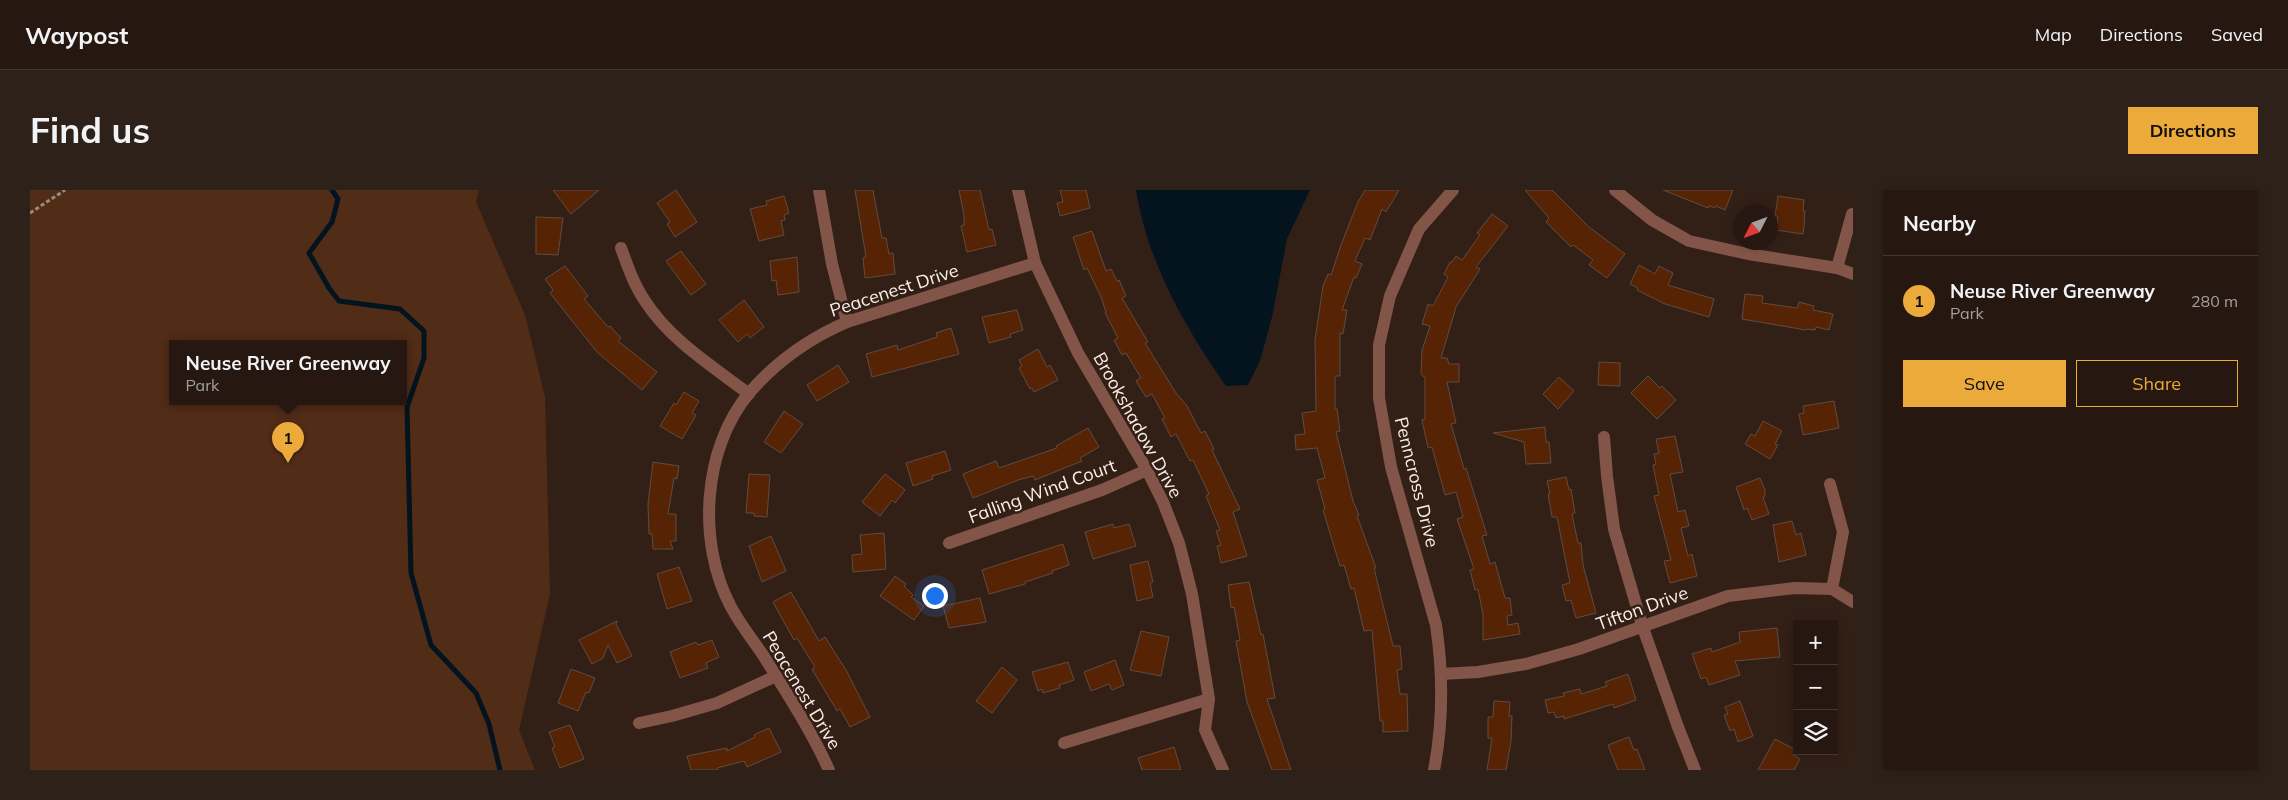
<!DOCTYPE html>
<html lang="en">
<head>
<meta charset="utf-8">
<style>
  body { margin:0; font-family:Mulish,sans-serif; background:#2e211a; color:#f1f3f6 }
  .controls { position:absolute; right:15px; bottom:15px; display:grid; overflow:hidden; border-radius:0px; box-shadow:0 2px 12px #0003 }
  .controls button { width:45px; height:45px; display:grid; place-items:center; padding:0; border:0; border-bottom:1px solid #423731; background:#261811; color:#f1f3f6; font:25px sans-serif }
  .compass { position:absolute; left:1703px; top:15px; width:45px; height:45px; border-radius:50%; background:#261811; box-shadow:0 2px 12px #0003; rotate:228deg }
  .you { position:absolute; left:904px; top:405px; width:18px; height:18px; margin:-12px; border:4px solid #fff; border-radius:50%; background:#1a73e8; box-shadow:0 0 0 8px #1a73e833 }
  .badge { display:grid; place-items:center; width:32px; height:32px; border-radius:50%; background:#ebaa39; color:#111; font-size:16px; font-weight:700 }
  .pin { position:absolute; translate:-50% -41px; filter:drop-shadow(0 1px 2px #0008) }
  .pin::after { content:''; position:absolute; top:26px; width:18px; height:15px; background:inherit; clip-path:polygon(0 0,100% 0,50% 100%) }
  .popup { position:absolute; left:139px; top:150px; width:238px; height:65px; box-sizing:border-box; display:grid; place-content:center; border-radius:0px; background:#261811; filter:drop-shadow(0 1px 4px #0005); font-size:16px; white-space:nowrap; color:#a4a09f }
  .popup b { font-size:19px; color:#f1f3f6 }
  .popup::after { content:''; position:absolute; left:50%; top:100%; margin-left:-10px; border:10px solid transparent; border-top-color:#261811 }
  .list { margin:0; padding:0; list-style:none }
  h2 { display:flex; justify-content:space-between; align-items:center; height:65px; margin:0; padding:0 20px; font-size:21px }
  h2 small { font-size:16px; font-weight:400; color:#a4a09f }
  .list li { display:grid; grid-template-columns:32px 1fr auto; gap:15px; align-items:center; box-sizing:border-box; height:90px; padding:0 20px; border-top:1px solid #423731 }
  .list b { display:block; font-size:19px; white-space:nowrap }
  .list p { margin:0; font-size:16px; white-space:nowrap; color:#a4a09f }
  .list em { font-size:16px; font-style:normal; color:#a4a09f }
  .actions { display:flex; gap:10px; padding:15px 20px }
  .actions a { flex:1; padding:11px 0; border:1px solid #ebaa39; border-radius:0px; text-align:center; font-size:18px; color:#ebaa39 }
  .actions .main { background:#ebaa39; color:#111 }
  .icon { flex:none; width:28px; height:28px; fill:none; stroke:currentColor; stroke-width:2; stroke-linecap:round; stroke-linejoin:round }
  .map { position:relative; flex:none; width:1823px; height:580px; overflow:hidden; border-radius:0px }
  header { display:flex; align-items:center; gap:30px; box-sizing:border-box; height:70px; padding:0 25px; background:#261811; border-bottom:1px solid #423731 }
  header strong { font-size:24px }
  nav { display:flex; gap:28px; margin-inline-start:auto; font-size:18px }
  .intro { display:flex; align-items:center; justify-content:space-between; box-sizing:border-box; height:120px; padding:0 30px }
  h1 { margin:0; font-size:35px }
  .button { padding:12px 22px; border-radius:0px; background:#ebaa39; color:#111; font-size:18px; font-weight:700 }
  main { display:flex; gap:30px; padding:0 30px }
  aside { flex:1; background:#261811; border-radius:0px; box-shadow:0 2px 12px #0003 }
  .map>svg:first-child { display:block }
  .green { fill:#512c17; fill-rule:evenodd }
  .water { fill:#03141f }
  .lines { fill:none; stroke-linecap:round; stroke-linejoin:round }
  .stream { stroke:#03141f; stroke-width:5 }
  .building { fill:#562404; stroke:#604b41 }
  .path { stroke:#9a8b83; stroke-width:3; stroke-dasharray:4 2.5; stroke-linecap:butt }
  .minor { stroke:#835549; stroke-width:12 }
  .labels { text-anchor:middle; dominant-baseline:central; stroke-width:5; stroke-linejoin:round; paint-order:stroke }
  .street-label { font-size:18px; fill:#fbefe8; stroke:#322017 }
</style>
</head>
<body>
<header>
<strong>Waypost</strong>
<nav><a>Map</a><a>Directions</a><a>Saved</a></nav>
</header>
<div class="intro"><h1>Find us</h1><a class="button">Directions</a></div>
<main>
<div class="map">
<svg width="1823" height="580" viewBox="0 0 1823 580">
  <rect width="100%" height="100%" fill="#322017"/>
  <!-- green -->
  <path class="green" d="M0,0H449L446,12L495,125L515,207L520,404L489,540L505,580H0ZM143,154H373V212H143Z"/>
  <!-- water -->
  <path class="water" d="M1106,0H1280L1257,49L1242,127L1230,171L1218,195L1196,196C1155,138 1117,71 1106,0Z"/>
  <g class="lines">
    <!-- stream -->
    <polyline class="stream" points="302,0 308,9 302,32 279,63 299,98 309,111 370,119 394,141 394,168 377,217 381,383 401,455 446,503 459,534 470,580"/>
  </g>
  <!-- building -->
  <g class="building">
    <polygon points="523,0 569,0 541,24"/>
    <polygon points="646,0 667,32 645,47 637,34 640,32 627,13"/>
    <polygon points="825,0 843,0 852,48 856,48 859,64 863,63 865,84 835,88 833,68 836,67"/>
    <polygon points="929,0 950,0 959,40 962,39 966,55 937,62 931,36 934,35 934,25"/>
    <polygon points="1030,0 1056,0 1060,18 1030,26 1027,13 1033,12"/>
    <polygon points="1335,0 1369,0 1356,22 1352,19 1340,50 1335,48 1325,71 1332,74 1326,88 1324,87 1312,120 1317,120 1313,144 1310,143 1310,186 1305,186 1305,219 1307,219 1310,241 1306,242 1323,311 1329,325 1327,326 1346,378 1344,378 1363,456 1370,456 1372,479 1367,480 1370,504 1377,504 1378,541 1353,542 1353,531 1350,531 1342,440 1334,441 1324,398 1321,399 1314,375 1310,376 1293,320 1295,319 1287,290 1295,288 1287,258 1266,260 1265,245 1275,244 1272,223 1286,221 1285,150 1293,96 1298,84 1301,85 1311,55 1328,12"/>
    <polygon points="1495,0 1522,0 1559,37 1595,64 1577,88 1559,75 1563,70 1543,55 1541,57 1516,32 1519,28"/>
    <polygon points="1633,0 1703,0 1695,20 1686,16 1685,18 1679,16 1678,18"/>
    <polygon points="754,6 759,23 754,25 755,30 751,31 754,45 729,51 720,19 737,15 736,11"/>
    <polygon points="1748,6 1774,10 1773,21 1775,21 1774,29 1775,29 1773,44 1746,40 1748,26 1745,26"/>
    <polygon points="1462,24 1478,36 1446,77 1450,79 1426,117 1411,168 1417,168 1419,174 1429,174 1429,192 1417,192 1426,233 1421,234 1434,279 1436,278 1457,345 1452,346 1460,374 1465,372 1475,408 1480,408 1482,425 1477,426 1478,435 1488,433 1490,444 1453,450 1453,425 1448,399 1445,400 1440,380 1444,379 1427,329 1433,327 1426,302 1415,305 1402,257 1398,258 1392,230 1395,229 1395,188 1391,184 1392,160 1400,136 1392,134 1398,114 1403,116 1418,87 1414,84 1420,72 1422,72 1426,66 1432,70 1450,45 1447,43"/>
    <polygon points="506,27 533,28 528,65 506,64"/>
    <polygon points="1062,41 1076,81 1081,79 1087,91 1089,90 1096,106 1092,108 1118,152 1115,153 1146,203 1157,216 1171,243 1175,241 1184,259 1182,260 1210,319 1203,322 1217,366 1191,373 1187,356 1191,355 1186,341 1190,340 1176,306 1179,304 1163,270 1160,271 1146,244 1141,247 1132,229 1135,228 1122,204 1116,207 1106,191 1111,188 1096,163 1092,165 1084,150 1088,148 1075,123 1076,122 1071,107 1057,78 1054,80 1043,47"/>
    <polygon points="651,61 676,94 661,105 636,71"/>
    <polygon points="767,67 769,102 748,105 746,90 742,91 740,71"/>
    <polygon points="1609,75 1625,84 1629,76 1643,83 1638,95 1684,109 1679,127 1635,114 1607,100 1608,98 1600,94"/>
    <polygon points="535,76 558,106 554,109 578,137 580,136 591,148 588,151 627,182 612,200 567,162 520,103 523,100 515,89"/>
    <polygon points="1715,104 1733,106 1732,113 1767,118 1769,112 1784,116 1783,120 1803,124 1799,140 1786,137 1785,140 1777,139 1776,140 1712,129"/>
    <polygon points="714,110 734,137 720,148 717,144 708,152 689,130"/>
    <polygon points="987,120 993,140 980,144 981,147 959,153 952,127"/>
    <polygon points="921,138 929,164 842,187 836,164 867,155 868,160 907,147 906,143"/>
    <polygon points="1008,159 1017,177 1020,175 1028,190 1004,202 1002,198 1000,199 989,178 992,176 989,170"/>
    <polygon points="1569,172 1590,173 1590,196 1568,195"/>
    <polygon points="808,175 819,192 787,211 777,195"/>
    <polygon points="1618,186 1630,198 1632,196 1646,210 1627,229 1601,203"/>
    <polygon points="1529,187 1544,201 1528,219 1513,204"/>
    <polygon points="654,202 669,211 662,223 666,225 652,249 630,236 644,213 646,215"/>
    <polygon points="1804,211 1809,238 1773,245 1769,224 1774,223 1773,216"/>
    <polygon points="754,221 773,234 751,263 734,252"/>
    <polygon points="1733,231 1752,241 1745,254 1748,255 1740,269 1715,254 1721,244 1725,246"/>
    <polygon points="1515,237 1516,252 1519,252 1521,273 1496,274 1494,252 1463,243"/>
    <polygon points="1058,238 1069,257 1050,268 1052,271 1005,290 1003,286 988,290 943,308 933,284 966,271 969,278 1027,258 1026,256"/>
    <polygon points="1645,246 1653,282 1640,284 1648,322 1655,320 1659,336 1651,338 1658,366 1662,364 1667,386 1640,393 1634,371 1641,370 1624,306 1629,305 1623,275 1626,274 1624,264 1629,263 1626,249"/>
    <polygon points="915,261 921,280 902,286 903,289 883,296 876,273"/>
    <polygon points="623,272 649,276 647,289 644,288 638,324 646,324 646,351 640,351 643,359 623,359 622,344 619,344 618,314"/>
    <polygon points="719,284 740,285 737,327 724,326 724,323 716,323"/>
    <polygon points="855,284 875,300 865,313 862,310 850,326 832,312"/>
    <polygon points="1536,287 1539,300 1541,299 1545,323 1542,324 1548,353 1551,353 1553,375 1566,423 1546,428 1541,410 1536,411 1532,395 1540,393 1527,327 1522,327 1518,304 1520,304 1517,291"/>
    <polygon points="1730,288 1735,300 1735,306 1733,307 1739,324 1722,330 1717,318 1714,320 1706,297"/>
    <polygon points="1762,331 1766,345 1771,343 1776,365 1749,372 1743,335"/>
    <polygon points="1083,334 1084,338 1099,334 1106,356 1063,369 1055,342"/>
    <polygon points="854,343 856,379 823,382 822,365 832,364 830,345"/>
    <polygon points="741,346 756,381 732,392 719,356"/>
    <polygon points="1033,354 1039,375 1022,381 1023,383 995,392 995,394 959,404 952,380"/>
    <polygon points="1118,371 1123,392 1120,393 1123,407 1107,411 1100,375"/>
    <polygon points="649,377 662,411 637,419 627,384"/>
    <polygon points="865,386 876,394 874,396 883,405 881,407 894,416 884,430 850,406"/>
    <polygon points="1219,392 1231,445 1233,444 1245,508 1237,509 1261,580 1242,580 1217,512 1206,451 1210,450 1204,417 1201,418 1198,395"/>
    <polygon points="761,402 789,451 795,447 816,480 840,527 820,537 810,519 807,521 782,479 785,477 767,448 764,450 743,412"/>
    <polygon points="950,408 956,432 919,438 913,416"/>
    <polygon points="587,431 586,434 602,466 587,473 578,455 573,468 562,474 549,450"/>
    <polygon points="1747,438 1750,467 1705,471 1710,485 1679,495 1676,487 1671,489 1662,464 1681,458 1682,462 1710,452 1709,442"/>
    <polygon points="1111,441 1139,447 1131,486 1100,480"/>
    <polygon points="682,450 689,467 676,473 678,478 650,488 640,462 666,452 668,455"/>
    <polygon points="1085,470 1094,495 1082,500 1079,494 1061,501 1054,482"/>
    <polygon points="1038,472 1044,490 1029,495 1030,498 1013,503 1012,499 1008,501 1002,482"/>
    <polygon points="972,477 987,490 962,523 946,511"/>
    <polygon points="541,479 565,488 559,503 556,502 548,521 528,513"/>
    <polygon points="1598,484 1606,510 1584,518 1583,514 1534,529 1534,526 1526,528 1524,522 1518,523 1515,510 1534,506 1533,503 1550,499 1551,504 1577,496 1575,492"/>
    <polygon points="1464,511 1480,512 1479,526 1482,526 1481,551 1476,580 1457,580 1462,548 1458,548 1458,527 1463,527"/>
    <polygon points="1710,511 1723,546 1708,552 1704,539 1700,541 1694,525 1698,524 1695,517"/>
    <polygon points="540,535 554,569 530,578 522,558 525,557 519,542"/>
    <polygon points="739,538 751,562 717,577 714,571 687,578 688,580 661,580 657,566 697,558 697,561 725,547 724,545"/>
    <polygon points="1599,547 1604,560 1607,559 1615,580 1588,580 1578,555"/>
    <polygon points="1745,549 1766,560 1763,565 1770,569 1764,580 1728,580"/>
    <polygon points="1144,557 1151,580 1112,580 1108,568"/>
  </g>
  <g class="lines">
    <!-- path -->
    <polyline class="path" points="0,23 35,0"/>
    <!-- minor -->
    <g class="minor">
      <polyline points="789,0 802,74 817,132"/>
      <polyline points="988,0 1005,73 1048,163 1117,280 1133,312 1149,353 1162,404 1179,509 1175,540 1193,580"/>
      <polyline points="1585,0 1622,30 1659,51 1718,64 1807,78 1823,84"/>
      <path d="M591,58C598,77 604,95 615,111C640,150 682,176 719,204"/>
      <polyline points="1807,78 1822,24"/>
      <polyline points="1574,247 1577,286 1584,339 1612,435 1648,537 1665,580"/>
      <polyline points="1800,294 1813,342 1802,399"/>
      <polyline points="919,353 1072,300 1117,280"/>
      <polyline points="1411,484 1448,482 1496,474 1549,459 1698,406 1765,398 1802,399 1823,412"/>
      <polyline points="609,533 642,526 687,513 746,486"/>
      <polyline points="1034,553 1179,509"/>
      <path d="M799,580C781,540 756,502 733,465C722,449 710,434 701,417C667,354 672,258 720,202C747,171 780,148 817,132L1005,73"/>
      <path d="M1404,580C1413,533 1413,482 1406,435L1361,277L1349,208V155L1360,106L1389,39L1423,0"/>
    </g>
  </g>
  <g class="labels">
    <!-- street labels -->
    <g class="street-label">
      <text transform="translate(864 100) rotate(-18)">Peacenest Drive</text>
      <text transform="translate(1108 235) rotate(61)">Brookshadow Drive</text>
      <text transform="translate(1387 292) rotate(76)">Penncross Drive</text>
      <text transform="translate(1012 301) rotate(-20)">Falling Wind Court</text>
      <text transform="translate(1612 418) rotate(-20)">Tifton Drive</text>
      <text transform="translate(772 500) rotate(59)">Peacenest Drive</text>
    </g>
  </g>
</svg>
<div class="controls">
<button>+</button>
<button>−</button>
<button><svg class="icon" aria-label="layers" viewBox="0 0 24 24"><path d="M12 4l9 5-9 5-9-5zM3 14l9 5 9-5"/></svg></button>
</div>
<svg class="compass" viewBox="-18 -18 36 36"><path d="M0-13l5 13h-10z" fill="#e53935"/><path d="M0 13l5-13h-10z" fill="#a4a09f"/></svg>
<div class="you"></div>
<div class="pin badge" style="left:258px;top:273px">1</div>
<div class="popup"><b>Neuse River Greenway</b>Park</div>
</div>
<aside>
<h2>Nearby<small></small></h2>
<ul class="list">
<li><span class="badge">1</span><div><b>Neuse River Greenway</b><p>Park</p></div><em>280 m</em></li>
</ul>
<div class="actions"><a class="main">Save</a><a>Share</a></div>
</aside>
</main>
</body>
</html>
